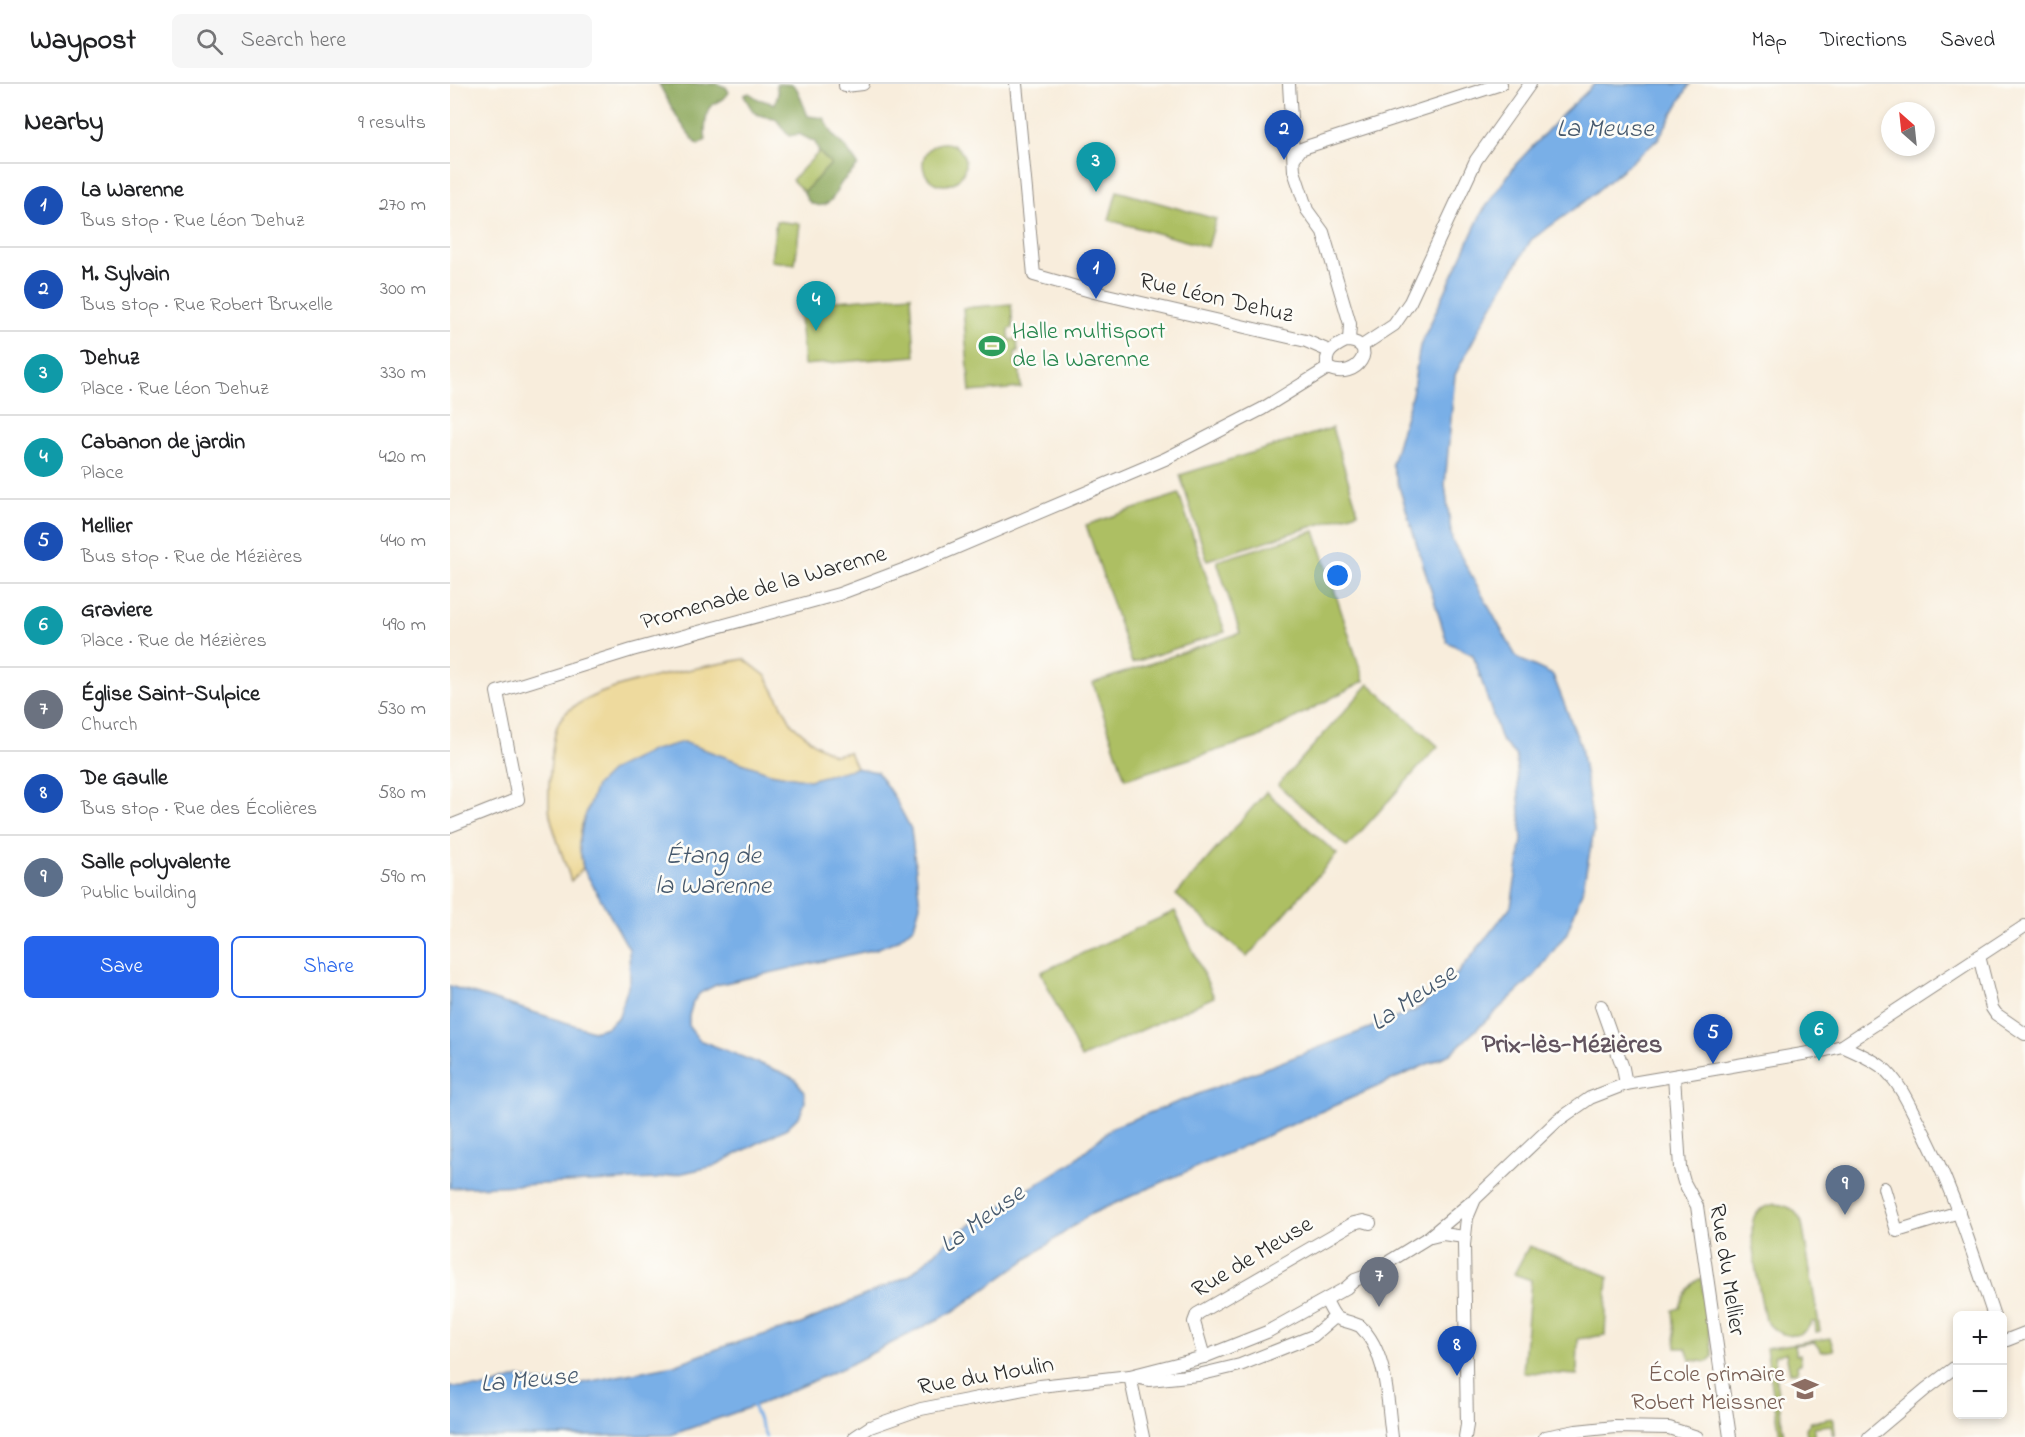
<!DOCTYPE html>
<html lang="en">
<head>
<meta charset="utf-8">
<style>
  body { margin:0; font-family:"Indie Flower",sans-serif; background:#f6f6f6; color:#202124 }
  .controls { position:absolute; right:18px; bottom:18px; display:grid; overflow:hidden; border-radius:9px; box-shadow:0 3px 9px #0003 }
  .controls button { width:54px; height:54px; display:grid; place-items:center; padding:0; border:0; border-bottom:2px solid #e0e0e0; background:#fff; color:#202124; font:30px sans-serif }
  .compass { position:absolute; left:1431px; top:18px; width:54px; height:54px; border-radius:50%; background:#fff; box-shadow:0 3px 9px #0003; rotate:333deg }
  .you { position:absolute; left:888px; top:492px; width:21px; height:21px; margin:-15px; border:4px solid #fff; border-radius:50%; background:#1a73e8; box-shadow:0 0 0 9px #1a73e833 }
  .badge { display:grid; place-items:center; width:39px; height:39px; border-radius:50%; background:#2563eb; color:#fff; font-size:20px; font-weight:700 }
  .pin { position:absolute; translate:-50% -50px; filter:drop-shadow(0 2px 3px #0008) }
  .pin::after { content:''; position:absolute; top:32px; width:21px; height:18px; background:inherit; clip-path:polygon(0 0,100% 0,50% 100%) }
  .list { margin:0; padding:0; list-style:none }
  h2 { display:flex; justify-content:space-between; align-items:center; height:78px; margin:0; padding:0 24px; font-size:26px }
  h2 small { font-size:20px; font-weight:400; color:#757577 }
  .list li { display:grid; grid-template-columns:39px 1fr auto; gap:18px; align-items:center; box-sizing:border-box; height:84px; padding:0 24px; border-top:2px solid #e0e0e0 }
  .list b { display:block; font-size:22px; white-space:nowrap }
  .list p { margin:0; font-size:20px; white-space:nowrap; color:#757577 }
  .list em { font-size:20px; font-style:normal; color:#757577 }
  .actions { display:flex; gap:12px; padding:18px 24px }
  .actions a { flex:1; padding:14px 0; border:2px solid #2563eb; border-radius:9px; text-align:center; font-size:21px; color:#2563eb }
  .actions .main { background:#2563eb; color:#fff }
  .icon { flex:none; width:33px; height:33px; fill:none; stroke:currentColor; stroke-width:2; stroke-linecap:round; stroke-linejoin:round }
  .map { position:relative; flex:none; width:1575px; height:1353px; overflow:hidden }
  header { display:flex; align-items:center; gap:36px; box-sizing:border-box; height:84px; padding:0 30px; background:#fff; border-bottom:2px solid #e0e0e0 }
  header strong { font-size:28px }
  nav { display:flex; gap:33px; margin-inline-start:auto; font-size:21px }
  .search { width:420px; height:54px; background:#f6f6f6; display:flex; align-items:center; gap:15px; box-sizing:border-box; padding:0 21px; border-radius:9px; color:#757577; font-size:22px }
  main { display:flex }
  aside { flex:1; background:#fff }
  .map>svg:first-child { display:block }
  .green { fill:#adbf63; stroke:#6c7547; stroke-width:1.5 }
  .forest { fill:#8aa659; stroke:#5a6842; stroke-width:1.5 }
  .sand { fill:#eeda9e; stroke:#8c8264; stroke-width:1.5 }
  .water { fill:#79afe7; stroke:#526d89; stroke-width:1.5 }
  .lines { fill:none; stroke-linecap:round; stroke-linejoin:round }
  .stream { stroke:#79afe7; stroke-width:3 }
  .minor-casing { stroke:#928c84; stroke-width:14 }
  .minor { stroke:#fff; stroke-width:12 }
  .labels { text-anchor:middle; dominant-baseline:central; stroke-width:5; stroke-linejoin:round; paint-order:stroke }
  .street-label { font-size:24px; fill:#2b2b2b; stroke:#fdfcf7 }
  .leisure-label { font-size:24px; fill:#27864d; stroke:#fdfcf7; text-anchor:start }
  .education-label { font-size:24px; fill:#785e54; stroke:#fdfcf7; text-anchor:end }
  .water-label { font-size:26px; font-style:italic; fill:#46596d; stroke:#fdfcf7 }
  .quarter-label { font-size:27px; font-weight:bold; fill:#61535e; stroke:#fdfcf7 }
</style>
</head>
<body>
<header>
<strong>Waypost</strong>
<div class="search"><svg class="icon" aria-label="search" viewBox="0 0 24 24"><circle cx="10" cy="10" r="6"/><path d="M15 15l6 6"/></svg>Search here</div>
<nav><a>Map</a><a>Directions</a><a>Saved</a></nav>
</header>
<main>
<aside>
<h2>Nearby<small>9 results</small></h2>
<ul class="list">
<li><span class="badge" style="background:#1a4fb4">1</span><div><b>La Warenne</b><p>Bus stop · Rue Léon Dehuz</p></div><em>270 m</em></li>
<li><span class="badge" style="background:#1a4fb4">2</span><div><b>M. Sylvain</b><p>Bus stop · Rue Robert Bruxelle</p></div><em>300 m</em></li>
<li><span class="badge" style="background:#0f9aa8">3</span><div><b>Dehuz</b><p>Place · Rue Léon Dehuz</p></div><em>330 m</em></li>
<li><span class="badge" style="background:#0f9aa8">4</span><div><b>Cabanon de jardin</b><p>Place</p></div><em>420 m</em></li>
<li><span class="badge" style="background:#1a4fb4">5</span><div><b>Mellier</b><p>Bus stop · Rue de Mézières</p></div><em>440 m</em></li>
<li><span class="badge" style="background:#0f9aa8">6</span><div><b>Graviere</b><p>Place · Rue de Mézières</p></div><em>490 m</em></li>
<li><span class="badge" style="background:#6b7280">7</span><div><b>Église Saint-Sulpice</b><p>Church</p></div><em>530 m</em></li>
<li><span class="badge" style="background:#1a4fb4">8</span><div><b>De Gaulle</b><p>Bus stop · Rue des Écolières</p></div><em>580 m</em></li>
<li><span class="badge" style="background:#5c6f8a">9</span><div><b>Salle polyvalente</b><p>Public building</p></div><em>590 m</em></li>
</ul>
<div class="actions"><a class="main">Save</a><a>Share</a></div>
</aside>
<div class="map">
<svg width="1575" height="1353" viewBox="0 0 1575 1353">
  <rect width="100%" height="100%" fill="#fdfcf7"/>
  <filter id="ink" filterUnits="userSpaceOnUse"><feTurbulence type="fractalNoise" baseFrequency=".0167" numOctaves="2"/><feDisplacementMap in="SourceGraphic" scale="12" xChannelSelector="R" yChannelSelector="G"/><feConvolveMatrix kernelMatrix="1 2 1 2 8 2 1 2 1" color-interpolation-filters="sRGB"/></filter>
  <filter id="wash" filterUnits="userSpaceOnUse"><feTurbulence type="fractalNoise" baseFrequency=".008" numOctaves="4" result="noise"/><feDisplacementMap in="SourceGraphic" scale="24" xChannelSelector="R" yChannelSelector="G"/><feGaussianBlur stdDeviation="1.35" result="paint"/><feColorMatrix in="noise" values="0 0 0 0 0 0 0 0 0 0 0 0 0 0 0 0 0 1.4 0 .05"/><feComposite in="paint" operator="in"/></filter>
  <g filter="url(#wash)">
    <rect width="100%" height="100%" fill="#f8eddc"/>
    <!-- green -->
    <g class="green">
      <circle cx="494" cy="80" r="21"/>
      <polygon points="369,68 381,80 354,108 342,96"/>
      <polygon points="667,107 766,135 758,163 659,136"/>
      <polygon points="326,137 350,140 345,180 321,177"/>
      <polygon points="461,211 465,272 354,281 349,220"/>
      <polygon points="561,220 563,244 559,245 559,256 567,255 568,268 565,268 565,279 569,279 571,304 520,308 513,224"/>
      <polygon points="882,344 908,428 757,476 730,391"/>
      <polygon points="729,410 775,548 682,579 636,441"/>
      <polygon points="865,447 914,597 807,654 675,695 643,599 790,549 767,477"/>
      <polygon points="919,600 988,662 897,763 828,701"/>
      <polygon points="816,708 887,770 797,873 726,811"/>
      <polygon points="725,827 764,913 631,974 591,888"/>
      <path d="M1325,1120C1338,1121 1347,1126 1352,1139L1370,1247L1366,1248L1365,1238H1362C1350,1259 1326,1253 1315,1235C1311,1216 1296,1145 1305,1131C1309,1124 1318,1122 1325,1120Z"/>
      <polygon points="1079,1162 1158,1192 1155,1251 1128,1255 1127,1291 1073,1288 1081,1196 1064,1190"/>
      <path d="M1251,1194L1263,1272L1257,1278L1240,1276L1236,1264H1226L1223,1226L1230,1224C1233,1212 1239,1200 1251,1194Z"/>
      <polygon points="1380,1254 1384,1266 1372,1268 1364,1258 1344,1261 1346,1271 1350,1270 1351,1280 1347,1281 1348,1287 1340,1289 1336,1269 1324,1271 1327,1288 1325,1289 1334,1353 1330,1353 1316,1264"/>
      <polygon points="1382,1334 1384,1336 1385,1351 1383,1352 1381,1341 1364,1343 1364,1353 1357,1353 1356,1344 1361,1338"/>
    </g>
    <!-- forest -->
    <g class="forest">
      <path d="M209,0H267L276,3L279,8C275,17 266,16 260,23C256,27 254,49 256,56L248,61C232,44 220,21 209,0Z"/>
      <path d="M326,0L343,1L347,5L358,32L374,34L384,52L396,64L408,81C404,87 397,92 392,98C388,103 386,110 382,115C373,126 357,122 354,108L381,80L369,68L365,58L349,50L339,52L325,34C304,32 303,30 294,11L299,9L308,15L325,20L328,10Z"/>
    </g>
    <!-- sand -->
    <path class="sand" d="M294,575L316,592L342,640L365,660L384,671L399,668L406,684L359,696L320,689L233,658L132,740L129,760L133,784L121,797C114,775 105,753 100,731C97,714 101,650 110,636C133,600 251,584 294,575Z"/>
    <!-- water -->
    <g class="water">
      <polygon points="1145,0 1240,0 1208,55 1134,118 1081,156 1037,230 1005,291 995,400 1002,456 1067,574 1103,591 1131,663 1144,747 1132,808 1117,849 1085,891 1000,970 639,1131 504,1227 395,1283 315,1318 221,1351 0,1353 0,1303 36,1304 69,1293 111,1303 224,1281 278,1261 351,1240 460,1191 504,1151 620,1080 663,1043 966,926 1008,889 1061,822 1072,756 1066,672 1051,656 1023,571 997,558 942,380 962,310 970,262 1031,130 1066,80 1113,30"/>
      <polygon points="233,658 320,689 359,696 406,684 427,688 444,713 461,745 470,821 464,842 448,856 426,865 266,901 250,909 243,918 239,932 239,943 249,956 331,988 345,995 354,1007 355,1018 350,1031 337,1044 264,1082 206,1095 0,1104 0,902 143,947 157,943 169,932 180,896 179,865 133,784 129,760 133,738 146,702 162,686 201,667"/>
    </g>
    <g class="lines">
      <!-- stream -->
      <polyline class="stream" points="302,1319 316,1353"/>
    </g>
  </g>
  <g filter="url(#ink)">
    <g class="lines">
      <!-- minor casing -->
      <g class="minor-casing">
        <g id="minor">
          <polyline points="395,0 395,2 413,0"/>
          <polyline points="566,0 584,191 644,208 856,257 879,267"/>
          <polyline points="839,0 844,87 857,126 873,148 900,240 899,257"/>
          <polyline points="844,74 851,65 859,62 1051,0"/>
          <path d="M896,257C931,258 907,299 878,284C873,269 884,263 896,257Z"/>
          <polyline points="912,262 944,241 960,218 1026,76 1080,0"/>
          <polyline points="0,742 68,715 47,608 182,566 389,510 463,482 715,375 812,325 878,284"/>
          <polyline points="1529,872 1542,924 1546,930 1575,950"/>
          <polyline points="1151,922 1173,984 1176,1000"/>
          <path d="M1392,962C1406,968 1420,974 1432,983C1447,995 1457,1016 1465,1032C1500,1095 1521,1164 1544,1232"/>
          <polyline points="1224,992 1230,1084 1234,1098 1247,1122 1280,1353"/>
          <polyline points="1434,1104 1447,1147 1509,1128"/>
          <polyline points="981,1153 993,1150 1014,1153"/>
          <path d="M876,1216C888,1242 887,1232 910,1242C938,1269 937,1317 942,1353"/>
          <polyline points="1552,1258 1575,1249"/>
          <polyline points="754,1273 744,1238 747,1230 904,1139 913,1137 920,1139"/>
          <polyline points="405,1353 420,1343 471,1325 590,1302 680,1292 754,1273 817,1248 896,1204 905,1196 930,1187 940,1177 979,1153 1020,1119"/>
          <polyline points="693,1353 680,1292 699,1296 748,1291 790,1281 863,1252 884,1234"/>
          <polyline points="1015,1353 1017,1341 1014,1161 1017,1134 1025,1115 1107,1037 1140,1014 1176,1000 1376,966 1392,962 1575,842"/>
          <polyline points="1095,1353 1126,1347 1165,1343 1219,1344 1247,1353"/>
          <polyline points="1419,1353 1476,1305 1508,1281"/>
        </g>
      </g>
      <!-- minor -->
      <use href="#minor" class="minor"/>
    </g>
  </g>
  <!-- icons -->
  <defs>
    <g id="stadium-bare" transform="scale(2.07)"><path d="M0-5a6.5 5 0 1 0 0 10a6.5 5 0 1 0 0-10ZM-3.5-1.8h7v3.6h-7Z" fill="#2e9e5b" stroke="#fdfcf7" stroke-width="2.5" paint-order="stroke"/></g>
    <g id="school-bare" transform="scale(2.07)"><path d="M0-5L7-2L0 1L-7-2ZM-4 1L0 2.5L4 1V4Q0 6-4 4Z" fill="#8d6e63" stroke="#fdfcf7" stroke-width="2.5" paint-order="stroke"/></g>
  </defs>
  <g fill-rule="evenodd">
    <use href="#stadium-bare" x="542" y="262"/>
    <use href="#school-bare" x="1355" y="1305"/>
  </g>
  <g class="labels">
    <!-- street labels -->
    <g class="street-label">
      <text transform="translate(766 215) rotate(13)">Rue Léon Dehuz</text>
      <text transform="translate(314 505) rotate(-16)">Promenade de la Warenne</text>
      <text transform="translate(803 1174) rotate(-31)">Rue de Meuse</text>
      <text transform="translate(1276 1186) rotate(81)">Rue du Mellier</text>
      <text transform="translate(536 1293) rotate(-10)">Rue du Moulin</text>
    </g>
    <!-- leisure labels -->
    <g class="leisure-label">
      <text x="562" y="248">Halle multisport<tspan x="562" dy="28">de la Warenne</tspan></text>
    </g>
    <!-- education labels -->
    <g class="education-label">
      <text x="1335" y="1291">École primaire<tspan x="1335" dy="28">Robert Meissner</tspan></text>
    </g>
    <!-- water labels -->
    <g class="water-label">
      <text x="1155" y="46">La Meuse</text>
      <text x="263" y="773">Étang de<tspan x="263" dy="30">la Warenne</tspan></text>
      <text transform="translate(964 915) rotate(-34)">La Meuse</text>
      <text transform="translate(533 1136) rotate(-36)">La Meuse</text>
      <text transform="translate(79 1297) rotate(-5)">La Meuse</text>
    </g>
    <!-- quarter labels -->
    <g class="quarter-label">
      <text x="1122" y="961">Prix-lès-Mézières</text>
    </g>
  </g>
</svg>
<div class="controls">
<button>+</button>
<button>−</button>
</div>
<svg class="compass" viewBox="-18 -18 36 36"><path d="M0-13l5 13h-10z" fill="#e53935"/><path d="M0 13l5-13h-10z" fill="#757577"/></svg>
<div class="you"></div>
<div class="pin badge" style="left:646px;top:215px;background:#1a4fb4">1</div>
<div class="pin badge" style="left:834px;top:76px;background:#1a4fb4">2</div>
<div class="pin badge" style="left:646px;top:108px;background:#0f9aa8">3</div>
<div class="pin badge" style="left:366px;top:247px;background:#0f9aa8">4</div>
<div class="pin badge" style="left:1263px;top:980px;background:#1a4fb4">5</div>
<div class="pin badge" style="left:1369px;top:977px;background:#0f9aa8">6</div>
<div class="pin badge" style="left:929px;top:1223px;background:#6b7280">7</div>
<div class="pin badge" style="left:1007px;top:1292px;background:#1a4fb4">8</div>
<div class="pin badge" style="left:1395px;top:1131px;background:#5c6f8a">9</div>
</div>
</main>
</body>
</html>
